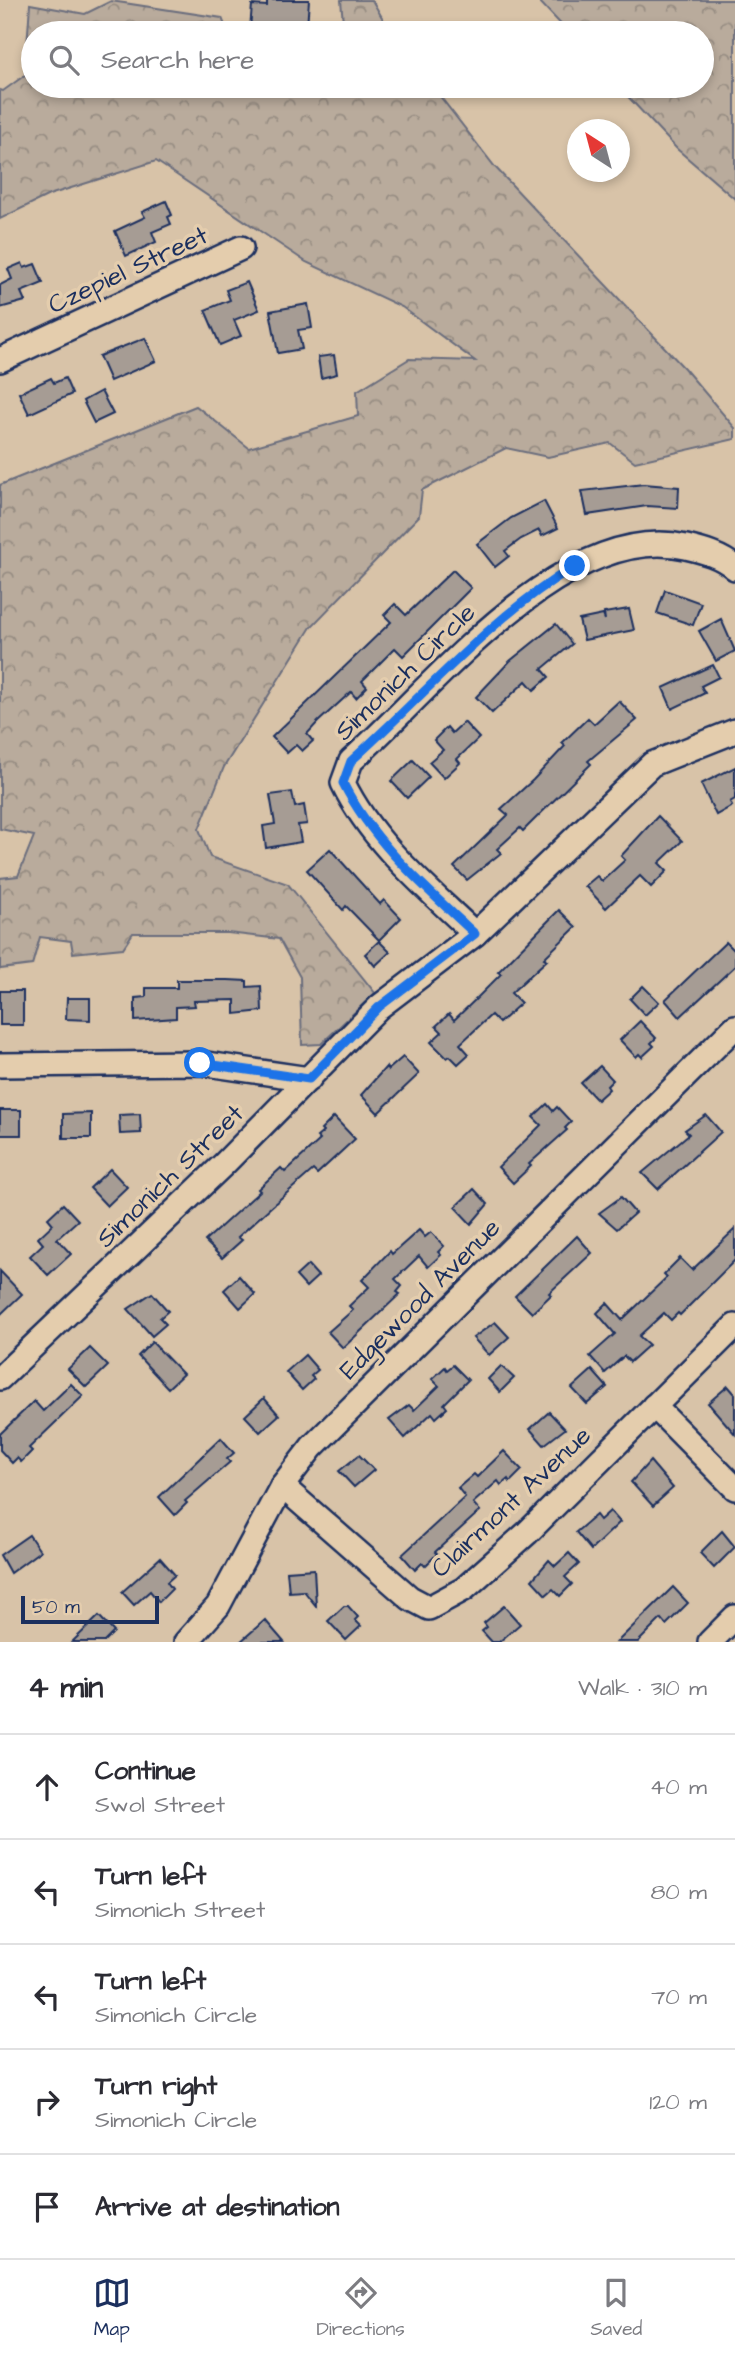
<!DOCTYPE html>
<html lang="en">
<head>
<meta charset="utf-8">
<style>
  body { margin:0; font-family:"Architects Daughter",sans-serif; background:#f7f7f7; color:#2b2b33 }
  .compass { position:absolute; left:567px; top:119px; width:63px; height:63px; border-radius:50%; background:#fff; box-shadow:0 4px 10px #0003; rotate:324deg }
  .scale { position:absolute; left:21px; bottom:18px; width:138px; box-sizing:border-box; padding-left:7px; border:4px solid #1b2f5e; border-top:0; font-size:19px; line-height:24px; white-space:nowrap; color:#1b2f5e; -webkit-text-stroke:5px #e4cdad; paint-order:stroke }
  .stop { position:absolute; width:21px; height:21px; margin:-16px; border:5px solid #1a73e8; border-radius:50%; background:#fff }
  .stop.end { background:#1a73e8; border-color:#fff; box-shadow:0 2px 7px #0008 }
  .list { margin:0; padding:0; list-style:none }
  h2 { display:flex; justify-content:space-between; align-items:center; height:91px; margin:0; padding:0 28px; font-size:30px }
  h2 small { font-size:23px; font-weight:400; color:#7c7c81 }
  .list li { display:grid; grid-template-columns:46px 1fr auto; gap:21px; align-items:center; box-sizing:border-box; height:105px; padding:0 28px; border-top:2px solid #e1e1e2 }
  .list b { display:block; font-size:26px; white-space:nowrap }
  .list p { margin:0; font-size:23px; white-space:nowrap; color:#7c7c81 }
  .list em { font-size:23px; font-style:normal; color:#7c7c81 }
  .icon { flex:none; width:38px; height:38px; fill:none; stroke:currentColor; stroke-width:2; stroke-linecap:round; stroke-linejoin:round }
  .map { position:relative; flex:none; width:735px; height:1642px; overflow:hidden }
  .search { position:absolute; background:#fff; box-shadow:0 4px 10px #0003; left:21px; right:21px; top:21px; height:77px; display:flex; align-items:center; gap:18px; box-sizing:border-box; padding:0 24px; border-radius:38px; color:#7c7c81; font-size:26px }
  .sheet { height:616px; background:#fff }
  nav { display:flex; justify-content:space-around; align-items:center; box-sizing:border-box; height:98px; border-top:2px solid #e1e1e2; background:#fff; font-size:19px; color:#7c7c81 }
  nav a { display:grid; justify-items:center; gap:4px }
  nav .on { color:#1b2f5e }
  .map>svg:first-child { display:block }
  .forest { fill:url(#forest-crowns); stroke:#6a6d7d; stroke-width:2 }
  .building { fill:#a69c94; stroke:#1b2f5e; stroke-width:2 }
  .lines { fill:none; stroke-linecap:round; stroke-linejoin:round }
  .minor-casing { stroke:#1b2f5e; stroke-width:28 }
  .minor { stroke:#e4cdad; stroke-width:23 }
  .route { stroke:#1a73e8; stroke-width:9 }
  .labels { text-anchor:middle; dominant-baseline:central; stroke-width:7; stroke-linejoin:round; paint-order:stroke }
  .street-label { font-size:26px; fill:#1b2f5e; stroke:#e4cdad }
</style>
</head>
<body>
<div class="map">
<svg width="735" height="1642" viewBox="0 0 735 1642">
  <defs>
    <pattern id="forest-crowns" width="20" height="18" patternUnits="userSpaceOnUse" patternTransform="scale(1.75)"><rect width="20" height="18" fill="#b9ab9c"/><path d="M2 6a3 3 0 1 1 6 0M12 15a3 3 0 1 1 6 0" fill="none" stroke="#968c82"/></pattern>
  </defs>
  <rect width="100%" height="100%" fill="#d8c3a8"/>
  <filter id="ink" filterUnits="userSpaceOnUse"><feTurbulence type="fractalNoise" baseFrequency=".0143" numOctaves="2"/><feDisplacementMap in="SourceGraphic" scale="14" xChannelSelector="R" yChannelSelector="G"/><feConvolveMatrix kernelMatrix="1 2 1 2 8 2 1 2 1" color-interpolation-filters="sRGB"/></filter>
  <g filter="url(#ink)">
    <!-- forest -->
    <g class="forest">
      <polygon points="341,0 372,0 391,33 344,33"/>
      <polygon points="538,0 735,0 735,199 677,149 618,86 702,86 702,33 569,33"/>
      <polygon points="111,1 222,18 228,33 33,33 33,86 432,86 495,167 684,368 735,428 735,439 635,462 610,443 548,457 506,448 422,490 419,516 311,627 224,767 199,829 210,857 288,884 375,993 321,1044 302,1045 300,977 279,939 228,933 133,933 123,948 73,953 71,941 40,937 32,965 0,969 0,878 18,876 34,836 0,829 0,485 196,406 249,448 358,416 357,391 409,359 475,361 402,307 306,262 156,161 49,195 0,219 0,90 3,91 25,75 30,4 85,14"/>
    </g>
    <!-- building -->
    <g class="building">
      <polygon points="267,0 309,0 307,27 268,25 268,30 250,29 252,5 267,6"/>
      <polygon points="166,201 172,215 168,217 171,224 152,232 156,242 126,256 115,231 145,217 142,212"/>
      <polygon points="22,263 24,268 35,264 43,283 21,292 25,301 0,308 0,285 12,279 8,269"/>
      <polygon points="247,282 259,310 234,320 241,336 220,345 205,310 230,300 226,290"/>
      <polygon points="308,304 312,328 298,330 302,349 278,353 270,311"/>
      <polygon points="145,338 156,361 110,381 99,356"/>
      <polygon points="334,355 337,374 321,378 318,357"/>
      <polygon points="51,378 54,383 65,378 72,394 29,414 19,393"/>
      <polygon points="101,391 113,414 94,423 83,401"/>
      <polygon points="644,484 679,487 678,508 647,506 587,515 582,491"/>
      <polygon points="544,501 558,528 542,536 539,530 521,539 505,551 509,556 495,567 477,544 511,518"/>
      <polygon points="453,570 471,588 403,656 395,648 362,681 367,687 356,698 351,692 318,722 307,734 313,741 302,751 296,745 287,753 272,737 391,622 384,615 395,604 406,615"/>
      <polygon points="665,590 701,603 693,625 657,613"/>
      <polygon points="629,609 634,630 584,640 579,620 603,615 605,620 604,613"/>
      <polygon points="721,619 735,651 716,661 699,631"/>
      <polygon points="556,624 572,644 542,669 549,677 534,690 526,681 492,713 476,697 510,661"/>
      <polygon points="713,665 719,677 701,686 705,693 672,709 663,688"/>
      <polygon points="619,701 637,720 588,761 591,764 530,824 523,831 520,828 497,849 501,853 467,880 454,867 508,815 501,809 533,780 565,746 562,743 588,718 594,724"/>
      <polygon points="464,722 479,738 457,759 460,763 444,778 429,762 443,750 434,740 447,727 452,733"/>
      <polygon points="413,760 429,777 407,798 391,781"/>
      <polygon points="735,767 735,799 730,802 732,806 716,815 701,784"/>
      <polygon points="292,792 295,807 304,805 307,824 298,825 301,842 266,848 263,826 275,824 270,795"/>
      <polygon points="658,816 682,841 659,863 667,871 651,887 640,876 606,908 585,886 597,876 602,881 625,860 621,856"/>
      <polygon points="330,849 380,904 384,900 401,918 379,940 346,906 343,910 307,870"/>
      <polygon points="559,910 576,927 544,958 547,960 511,993 521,1003 499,1023 491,1015 460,1044 469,1054 458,1064 450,1056 447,1058 431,1042 442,1032 436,1026 449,1014 454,1020 476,999 501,974 498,972"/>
      <polygon points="379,941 390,952 375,966 365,954"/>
      <polygon points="726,942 735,951 735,966 680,1017 665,1000"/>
      <polygon points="177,980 228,980 247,981 247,987 261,986 262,1011 235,1014 235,1000 194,1001 195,1006 176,1007 176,1018 135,1021 135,998 146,997 146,988 177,988"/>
      <polygon points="643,986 659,1002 645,1015 630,999"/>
      <rect x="0" y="991" width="23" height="34"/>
      <polygon points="67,998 90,998 90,1020 66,1019"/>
      <polygon points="640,1021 656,1038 651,1043 654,1046 642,1057 639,1054 636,1057 620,1040"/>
      <polygon points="403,1057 419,1074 378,1113 361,1095 386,1067 388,1070"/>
      <polygon points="600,1066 613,1080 607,1086 609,1089 597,1100 581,1083"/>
      <polygon points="547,1104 553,1111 557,1107 571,1122 565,1128 567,1130 529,1164 531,1166 513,1183 498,1167 541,1125 533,1117"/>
      <rect x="0" y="1110" width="21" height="25"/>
      <polygon points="91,1113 91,1138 63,1138 63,1114"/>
      <polygon points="140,1114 141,1133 120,1134 119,1115"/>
      <polygon points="706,1115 721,1132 658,1189 642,1173 689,1134 685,1130"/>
      <polygon points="334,1117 355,1139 317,1174 313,1170 272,1206 238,1237 242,1240 222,1258 205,1241 260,1191 258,1189 281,1168 285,1172 320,1140 317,1137 323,1132 321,1130"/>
      <polygon points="110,1169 127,1187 107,1206 90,1188"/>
      <polygon points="474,1189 488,1204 471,1224 455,1207"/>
      <polygon points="621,1197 635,1213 617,1229 599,1213"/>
      <polygon points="63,1204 78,1220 57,1239 71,1254 48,1275 30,1256 43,1244 38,1238 53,1224 48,1218"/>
      <polygon points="735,1229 735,1260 680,1315 678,1313 671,1320 664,1313 639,1336 649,1345 630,1362 624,1356 605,1373 590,1356 615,1334 597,1313 607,1303 622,1320 667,1277 664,1274 680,1258 692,1270"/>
      <polygon points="419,1230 425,1237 431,1232 444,1246 438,1252 441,1255 428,1267 419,1256 395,1279 402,1286 397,1292 400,1294 343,1348 328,1332 353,1310 349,1306 369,1287 362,1280 390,1251 392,1254"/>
      <polygon points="577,1236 592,1253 549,1293 551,1295 532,1313 515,1296"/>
      <polygon points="308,1265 318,1276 306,1287 296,1276"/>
      <polygon points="0,1271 22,1294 0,1315"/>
      <polygon points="239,1276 255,1294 240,1308 224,1290"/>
      <polygon points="152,1293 168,1311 160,1318 166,1324 152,1336 128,1309"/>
      <polygon points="495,1322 509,1337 489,1355 473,1338"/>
      <polygon points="152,1342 183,1374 168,1388 138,1356"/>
      <polygon points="90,1348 108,1366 86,1387 68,1369"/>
      <polygon points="305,1355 318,1370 311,1376 314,1379 302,1390 286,1372"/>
      <polygon points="453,1365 468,1380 444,1404 447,1408 436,1418 432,1413 405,1438 389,1420 409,1405 414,1410 439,1386 432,1379 445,1367 447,1370"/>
      <polygon points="501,1366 514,1378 500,1392 488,1379"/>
      <polygon points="592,1370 607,1387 587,1404 572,1388"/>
      <polygon points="71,1384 83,1396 29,1448 32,1451 21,1462 17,1458 12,1463 0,1450 0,1434 34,1401 43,1411"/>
      <polygon points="728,1386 735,1394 735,1434 708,1403"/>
      <polygon points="264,1398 279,1415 260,1432 245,1416"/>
      <polygon points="549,1412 565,1429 544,1445 530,1429"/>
      <polygon points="221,1438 234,1453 227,1459 230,1462 185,1501 187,1503 175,1515 159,1497"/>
      <polygon points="504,1451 522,1470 510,1482 508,1479 501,1485 498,1481 473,1503 480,1511 435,1552 437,1554 425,1566 422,1563 415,1570 402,1555 465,1497 458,1488 474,1474 477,1477"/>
      <polygon points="359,1455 374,1470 354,1487 339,1471"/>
      <polygon points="650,1461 673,1488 653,1506 631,1482"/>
      <polygon points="610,1511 620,1522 591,1550 576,1532 596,1515 600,1520"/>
      <polygon points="722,1531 735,1547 714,1568 700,1553"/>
      <polygon points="29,1535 40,1551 10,1573 0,1555"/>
      <polygon points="569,1553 579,1564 565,1577 572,1584 560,1596 553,1589 546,1595 532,1580 549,1560 555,1566"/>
      <polygon points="160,1558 175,1575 167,1582 172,1589 159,1602 150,1591 134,1605 122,1592"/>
      <polygon points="314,1569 316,1606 304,1591 289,1592 287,1571"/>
      <polygon points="673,1587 688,1603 666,1625 661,1619 638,1642 617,1642"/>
      <polygon points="344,1606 348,1606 358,1617 355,1620 361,1626 346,1640 328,1621"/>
      <polygon points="504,1606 520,1624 499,1642 492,1642 482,1631 487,1627 484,1623"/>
      <polygon points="99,1616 114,1632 104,1642 72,1642"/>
      <polygon points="265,1620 284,1642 240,1642"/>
    </g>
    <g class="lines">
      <!-- minor casing -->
      <g class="minor-casing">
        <g id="minor">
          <polyline points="0,360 241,248"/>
          <path d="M475,934C427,888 372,843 343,783L351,761C433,688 565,519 686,547C703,551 722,556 735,568"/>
          <polyline points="0,1065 200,1063 309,1079"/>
          <polyline points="0,1378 224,1164 379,1007 475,934 652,764 735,731"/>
          <polyline points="654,1406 735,1488"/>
          <polyline points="282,1486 410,1598 429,1608 464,1589 527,1533 735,1326"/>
          <polyline points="186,1642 218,1606 282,1486 312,1447 735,1027"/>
          <polyline points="710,1642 735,1617"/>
        </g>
      </g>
      <!-- minor -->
      <use href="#minor" class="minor"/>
    </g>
  </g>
  <g class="lines" filter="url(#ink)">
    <!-- route -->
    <path class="route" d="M200,1063L309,1079L379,1007L475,934C426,888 373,843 343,783L351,761C425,695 489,618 575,566"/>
  </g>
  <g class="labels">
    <!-- street labels -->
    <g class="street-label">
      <text transform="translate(128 270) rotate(-25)">Czepiel Street</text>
      <text transform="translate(405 672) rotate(-44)">Simonich Circle</text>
      <text transform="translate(170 1176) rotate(-44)">Simonich Street</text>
      <text transform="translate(420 1299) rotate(-45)">Edgewood Avenue</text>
      <text transform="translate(511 1502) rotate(-43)">Clairmont Avenue</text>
    </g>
  </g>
</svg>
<svg class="compass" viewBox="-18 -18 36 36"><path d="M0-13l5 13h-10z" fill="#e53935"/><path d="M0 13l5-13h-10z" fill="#7c7c81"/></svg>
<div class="scale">50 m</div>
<div class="stop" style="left:200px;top:1063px"></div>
<div class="stop end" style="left:575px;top:566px"></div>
<div class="search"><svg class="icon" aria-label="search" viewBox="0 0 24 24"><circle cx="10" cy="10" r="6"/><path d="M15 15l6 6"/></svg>Search here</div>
</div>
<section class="sheet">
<h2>4 min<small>Walk · 310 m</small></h2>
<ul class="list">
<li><svg class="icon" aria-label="ahead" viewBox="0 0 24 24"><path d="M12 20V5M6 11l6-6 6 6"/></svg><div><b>Continue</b><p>Swol Street</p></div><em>40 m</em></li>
<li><svg class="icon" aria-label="left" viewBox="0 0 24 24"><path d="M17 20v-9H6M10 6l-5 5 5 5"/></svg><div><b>Turn left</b><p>Simonich Street</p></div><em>80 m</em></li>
<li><svg class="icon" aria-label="left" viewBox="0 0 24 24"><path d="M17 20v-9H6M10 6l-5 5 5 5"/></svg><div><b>Turn left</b><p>Simonich Circle</p></div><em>70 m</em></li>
<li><svg class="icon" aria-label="right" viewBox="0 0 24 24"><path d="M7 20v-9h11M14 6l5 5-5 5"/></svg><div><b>Turn right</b><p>Simonich Circle</p></div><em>120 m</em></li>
<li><svg class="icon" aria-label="arrive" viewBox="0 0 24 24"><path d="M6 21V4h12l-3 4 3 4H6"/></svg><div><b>Arrive at destination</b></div></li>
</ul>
</section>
<nav>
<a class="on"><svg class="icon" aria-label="map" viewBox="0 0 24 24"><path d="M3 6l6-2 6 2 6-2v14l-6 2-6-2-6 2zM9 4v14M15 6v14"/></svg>Map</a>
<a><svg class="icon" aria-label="directions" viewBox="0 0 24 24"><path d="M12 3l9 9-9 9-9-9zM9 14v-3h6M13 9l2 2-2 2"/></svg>Directions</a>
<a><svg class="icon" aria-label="saved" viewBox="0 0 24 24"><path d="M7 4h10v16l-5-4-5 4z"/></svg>Saved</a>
</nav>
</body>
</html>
